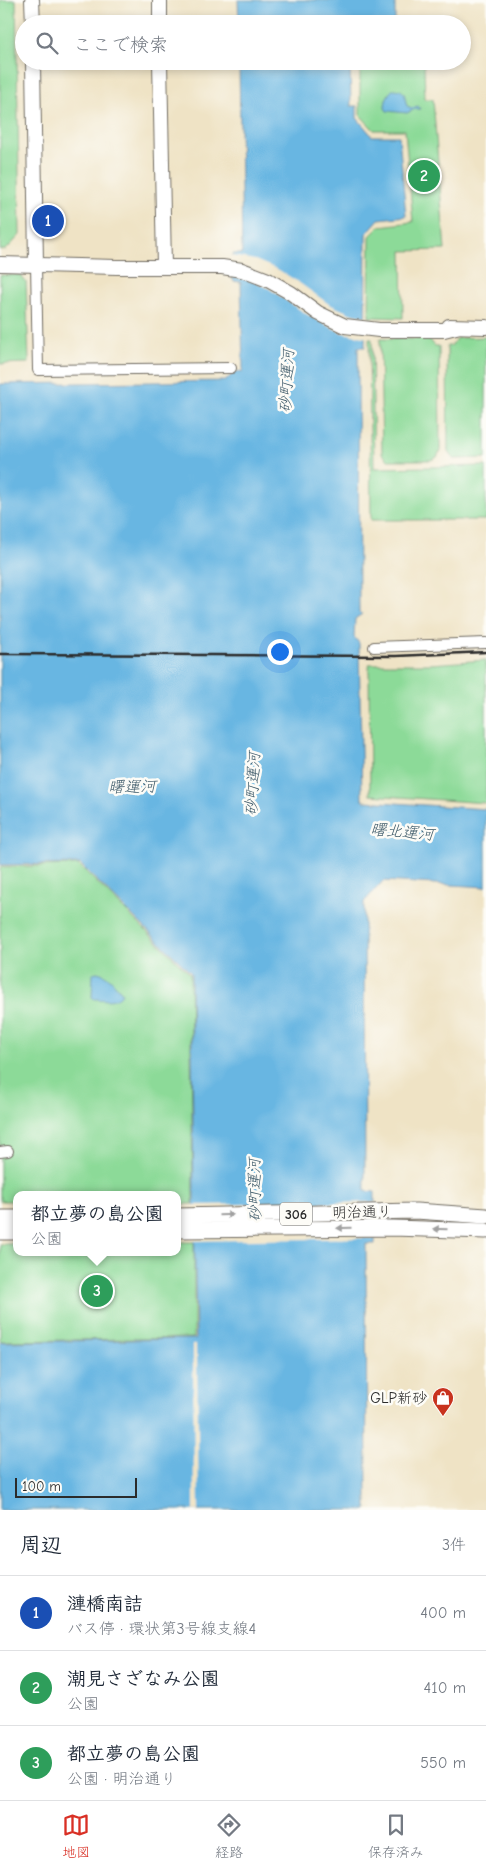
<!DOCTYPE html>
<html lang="ja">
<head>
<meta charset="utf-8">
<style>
  body { margin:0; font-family:"Comic Neue","Klee One",sans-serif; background:#f2f2f3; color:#1f2937 }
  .scale { position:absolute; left:15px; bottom:12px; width:122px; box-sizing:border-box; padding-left:5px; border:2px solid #2b2b2b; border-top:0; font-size:14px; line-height:18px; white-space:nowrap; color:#2b2b2b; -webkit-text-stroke:4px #fdfcf7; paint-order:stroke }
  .you { position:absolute; left:279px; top:651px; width:18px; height:18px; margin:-12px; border:4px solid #fff; border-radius:50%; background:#1a73e8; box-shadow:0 0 0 8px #1a73e833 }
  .badge { display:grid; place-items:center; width:32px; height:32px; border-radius:50%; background:#d93025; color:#fff; font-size:16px; font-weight:700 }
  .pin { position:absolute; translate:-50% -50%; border:2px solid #fff; box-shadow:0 1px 5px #0006 }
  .popup { position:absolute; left:13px; top:1191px; width:168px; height:65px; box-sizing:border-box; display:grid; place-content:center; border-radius:10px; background:#fff; filter:drop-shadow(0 1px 4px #0005); font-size:16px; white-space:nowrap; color:#747a83 }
  .popup b { font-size:19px; color:#1f2937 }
  .popup::after { content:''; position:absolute; left:50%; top:100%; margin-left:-10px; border:10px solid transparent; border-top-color:#fff }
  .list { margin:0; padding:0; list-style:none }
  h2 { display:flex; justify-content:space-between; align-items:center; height:65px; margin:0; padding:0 20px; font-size:21px }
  h2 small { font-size:16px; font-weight:400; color:#747a83 }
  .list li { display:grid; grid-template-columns:32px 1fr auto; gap:15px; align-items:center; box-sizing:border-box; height:75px; padding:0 20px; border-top:1px solid #e0e1e3 }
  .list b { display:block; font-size:19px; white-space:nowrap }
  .list p { margin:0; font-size:16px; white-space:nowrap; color:#747a83 }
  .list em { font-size:16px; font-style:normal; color:#747a83 }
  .icon { flex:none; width:28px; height:28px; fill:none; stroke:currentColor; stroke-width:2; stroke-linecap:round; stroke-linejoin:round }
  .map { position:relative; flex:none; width:486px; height:1510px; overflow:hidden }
  .search { position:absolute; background:#fff; box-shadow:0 2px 8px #0003; left:15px; right:15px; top:15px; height:55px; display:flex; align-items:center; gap:12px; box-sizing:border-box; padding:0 18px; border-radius:28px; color:#747a83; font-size:19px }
  .sheet { height:290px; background:#fff }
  nav { display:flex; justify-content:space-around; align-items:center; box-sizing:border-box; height:70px; border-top:1px solid #e0e1e3; background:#fff; font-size:14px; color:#747a83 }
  nav a { display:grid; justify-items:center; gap:2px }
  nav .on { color:#d93025 }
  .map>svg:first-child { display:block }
  .green { fill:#8cda98; stroke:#5c8262 }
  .water { fill:#68b6e2; stroke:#4a7086 }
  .pier { fill:#efe3c5 }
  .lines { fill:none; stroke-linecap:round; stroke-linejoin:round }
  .street-casing { stroke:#706b61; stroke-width:12 }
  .secondary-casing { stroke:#706b61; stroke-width:16 }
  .primary-casing { stroke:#706b61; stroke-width:17 }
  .street { stroke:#fff; stroke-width:10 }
  .secondary { stroke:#fff; stroke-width:14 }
  .primary { stroke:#fff; stroke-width:15 }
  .rail { stroke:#2b2b2b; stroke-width:2.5 }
  .oneway { fill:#a0a0a0 }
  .labels { text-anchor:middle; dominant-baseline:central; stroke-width:5; stroke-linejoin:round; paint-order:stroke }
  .shield { fill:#fdfcf7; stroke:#6a6a68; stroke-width:1 }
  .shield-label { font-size:14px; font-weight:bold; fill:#2b2b2b }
  .street-label { font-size:15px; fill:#2b2b2b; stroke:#fdfcf7 }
  .poi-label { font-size:15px; fill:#2b2b2b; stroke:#fdfcf7; text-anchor:end }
  .water-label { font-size:16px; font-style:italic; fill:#405c6b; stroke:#fdfcf7 }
</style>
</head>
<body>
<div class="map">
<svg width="486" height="1510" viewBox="0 0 486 1510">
  <rect width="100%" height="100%" fill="#fdfcf7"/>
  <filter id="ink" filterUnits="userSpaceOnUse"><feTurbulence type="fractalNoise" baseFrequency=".02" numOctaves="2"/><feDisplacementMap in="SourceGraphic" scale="10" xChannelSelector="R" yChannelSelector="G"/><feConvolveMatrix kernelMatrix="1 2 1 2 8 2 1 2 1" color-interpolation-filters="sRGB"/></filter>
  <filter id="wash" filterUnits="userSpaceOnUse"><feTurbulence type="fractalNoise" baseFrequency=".0096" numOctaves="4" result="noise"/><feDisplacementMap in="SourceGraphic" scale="20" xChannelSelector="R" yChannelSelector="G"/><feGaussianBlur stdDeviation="1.12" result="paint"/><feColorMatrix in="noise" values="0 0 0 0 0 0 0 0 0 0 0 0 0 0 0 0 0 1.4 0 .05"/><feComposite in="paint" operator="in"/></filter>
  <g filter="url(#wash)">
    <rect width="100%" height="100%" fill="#efe3c5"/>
    <!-- green -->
    <g class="green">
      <polygon points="0,0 16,0 20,235 6,250 0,250"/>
      <polygon points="360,61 424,61 425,99 433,99 445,250 402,251 403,318 369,317 370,236 380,226 413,222 405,130 374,130 360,115"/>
      <polygon points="0,275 20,275 26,282 29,363 0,364"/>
      <polygon points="486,337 486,458 453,459 448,452 447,346 451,346 457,338"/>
      <polygon points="369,339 372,339 374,468 486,466 486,520 371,520"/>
      <polygon points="380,339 429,339 435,346 439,346 440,451 437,457 431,460 388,460 382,454"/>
      <polygon points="486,660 486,803 370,795 369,664 431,664"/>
      <polygon points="79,865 190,974 193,1204 177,1204 177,1195 17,1195 17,1201 0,1201 0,867"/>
      <polygon points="177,1242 194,1242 194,1338 0,1341 0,1244 17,1244 17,1252 177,1252"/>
    </g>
    <!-- water -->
    <g class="water">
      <polygon points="238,0 395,0 395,24 239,24"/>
      <polygon points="239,61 350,61 351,106 357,106 357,118 372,136 399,136 406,216 379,219 366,234 365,347 358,347 359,613 362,614 355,619 354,637 359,643 362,799 364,801 486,809 486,887 383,881 364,902 365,1191 375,1192 375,1244 366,1244 367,1510 0,1510 0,1342 196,1339 191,973 80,864 0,865 0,384 225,381 235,372 243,371 241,282 233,281 233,254 242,254"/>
      <path d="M395,89C407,90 404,97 407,106L412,108L418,106L420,109H415L407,113L387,111L385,108C385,101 388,91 395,89Z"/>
      <path d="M97,972C107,973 116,985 122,993C117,1003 103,999 94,999L92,997L93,973Z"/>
    </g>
    <!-- pier -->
    <g class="pier">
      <polygon points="232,256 255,260 279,270 298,282 329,304 352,314 368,317 368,338 343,333 332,328 306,314 268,288 255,282 232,276"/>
      <polygon points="377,1202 377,1238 192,1241 192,1205"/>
      <polygon points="193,1344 196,1344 196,1355 197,1355 199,1510 194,1510"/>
    </g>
  </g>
  <g filter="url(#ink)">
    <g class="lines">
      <!-- street casing -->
      <g class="street-casing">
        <g id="street">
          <polyline points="36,264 38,370 231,368"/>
          <polyline points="374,647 486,643"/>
          <polyline points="0,1152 8,1151"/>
        </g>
      </g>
      <!-- secondary casing -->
      <g class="secondary-casing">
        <g id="secondary">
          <polyline points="32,0 33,24"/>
          <polyline points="160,0 160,24"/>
          <polyline points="33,61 36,264"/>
          <polyline points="160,61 164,267"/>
          <polyline points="0,264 117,267 222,267 242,270 268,280 291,293 318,313 345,326 379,330 444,330 456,327"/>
          <polyline points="449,326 486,327"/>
        </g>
      </g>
      <!-- primary casing -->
      <g class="primary-casing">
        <g id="primary">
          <polyline points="177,1216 416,1211 486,1216"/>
          <polyline points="0,1218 17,1218"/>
          <polyline points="177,1230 393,1228 486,1231"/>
          <polyline points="0,1232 17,1232"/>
        </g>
      </g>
      <!-- street -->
      <use href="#street" class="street"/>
      <!-- secondary -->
      <use href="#secondary" class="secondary"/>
      <!-- primary -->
      <use href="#primary" class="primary"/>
      <!-- rail -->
      <polyline class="rail" points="0,654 396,656 486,652"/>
    </g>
    <!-- one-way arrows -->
    <defs><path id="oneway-solid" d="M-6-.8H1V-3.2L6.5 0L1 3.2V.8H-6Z" transform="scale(1.25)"/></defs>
    <g class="oneway">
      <use href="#oneway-solid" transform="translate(226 1215) rotate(-1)"/>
      <use href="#oneway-solid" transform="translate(344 1228) rotate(179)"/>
      <use href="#oneway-solid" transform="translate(440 1229) rotate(-178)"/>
    </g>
  </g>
  <!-- icons -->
  <defs>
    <g id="shop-pin" transform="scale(1.125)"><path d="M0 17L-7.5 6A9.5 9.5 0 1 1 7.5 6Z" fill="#c8321e" stroke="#fdfcf7"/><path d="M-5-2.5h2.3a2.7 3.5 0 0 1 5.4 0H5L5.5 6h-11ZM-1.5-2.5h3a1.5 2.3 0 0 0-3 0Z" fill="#fff"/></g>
  </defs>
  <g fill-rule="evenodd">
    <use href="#shop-pin" x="443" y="1398"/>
  </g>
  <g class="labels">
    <!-- shield labels -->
    <rect class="shield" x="280" y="1202.5" width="32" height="23" rx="4"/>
    <g class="shield-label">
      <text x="296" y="1214">306</text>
    </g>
    <!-- street labels -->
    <g class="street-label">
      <text transform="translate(362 1212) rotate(-1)">明治通り</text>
    </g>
    <!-- poi labels -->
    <g class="poi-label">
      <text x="427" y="1398">GLP新砂</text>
    </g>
    <!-- water labels -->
    <g class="water-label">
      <text transform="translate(287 381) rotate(-87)">砂町運河</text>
      <text transform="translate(253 784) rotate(-87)">砂町運河</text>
      <text transform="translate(132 787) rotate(-1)">曙運河</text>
      <text transform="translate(402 832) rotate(5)">曙北運河</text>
      <text transform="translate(255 1190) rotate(-91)">砂町運河</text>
    </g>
  </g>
</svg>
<div class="scale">100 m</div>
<div class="you"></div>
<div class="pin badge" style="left:48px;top:221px;background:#1a4fb4">1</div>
<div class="pin badge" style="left:424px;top:176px;background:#2e9e5b">2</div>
<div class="pin badge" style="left:97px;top:1291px;background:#2e9e5b">3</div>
<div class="popup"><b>都立夢の島公園</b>公園</div>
<div class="search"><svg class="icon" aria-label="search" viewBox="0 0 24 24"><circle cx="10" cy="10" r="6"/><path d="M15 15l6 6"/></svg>ここで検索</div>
</div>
<section class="sheet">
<h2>周辺<small>3件</small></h2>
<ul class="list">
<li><span class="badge" style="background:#1a4fb4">1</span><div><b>漣橋南詰</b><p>バス停 · 環状第3号線支線4</p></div><em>400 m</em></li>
<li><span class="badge" style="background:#2e9e5b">2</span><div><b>潮見さざなみ公園</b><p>公園</p></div><em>410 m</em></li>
<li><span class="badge" style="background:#2e9e5b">3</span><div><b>都立夢の島公園</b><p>公園 · 明治通り</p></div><em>550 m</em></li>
</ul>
</section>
<nav>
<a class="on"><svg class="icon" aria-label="map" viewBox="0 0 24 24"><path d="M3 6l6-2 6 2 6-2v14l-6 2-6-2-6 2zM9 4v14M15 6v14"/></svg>地図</a>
<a><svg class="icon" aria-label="directions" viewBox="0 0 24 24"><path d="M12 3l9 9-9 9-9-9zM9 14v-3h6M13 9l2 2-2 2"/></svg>経路</a>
<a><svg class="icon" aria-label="saved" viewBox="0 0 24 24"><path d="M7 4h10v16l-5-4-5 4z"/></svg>保存済み</a>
</nav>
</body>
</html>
